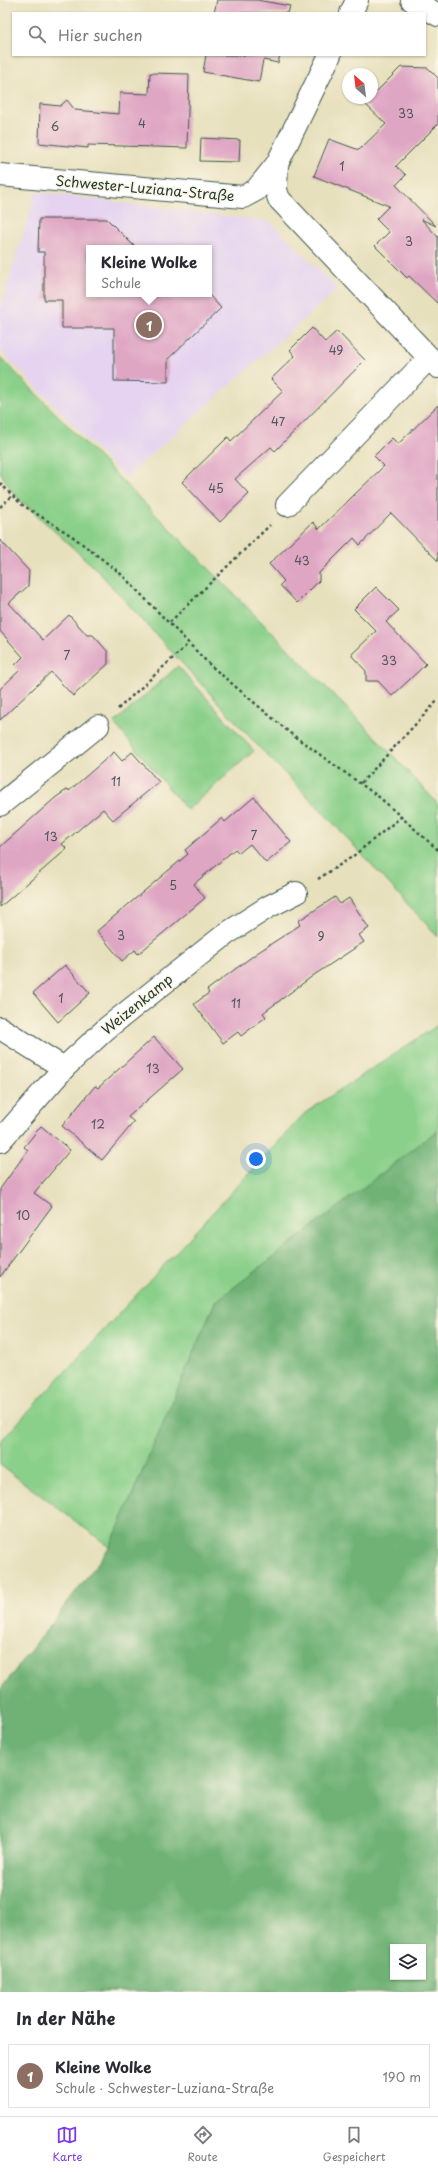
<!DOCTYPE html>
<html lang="de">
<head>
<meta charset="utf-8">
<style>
  body { margin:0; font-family:"Playpen Sans",sans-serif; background:#f7f7f7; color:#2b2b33 }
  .controls { position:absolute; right:12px; bottom:12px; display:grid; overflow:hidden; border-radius:0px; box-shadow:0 1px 3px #0004 }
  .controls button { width:36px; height:36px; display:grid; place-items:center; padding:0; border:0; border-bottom:1px solid #e1e1e2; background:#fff; color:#2b2b33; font:20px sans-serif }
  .compass { position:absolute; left:342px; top:68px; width:36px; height:36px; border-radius:50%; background:#fff; box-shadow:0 1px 3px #0004; rotate:332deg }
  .you { position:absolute; left:256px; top:1159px; width:14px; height:14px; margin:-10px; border:3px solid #fff; border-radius:50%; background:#1a73e8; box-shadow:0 0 0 6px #1a73e833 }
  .badge { display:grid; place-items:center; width:26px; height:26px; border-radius:50%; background:#7c3aed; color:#fff; font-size:13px; font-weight:700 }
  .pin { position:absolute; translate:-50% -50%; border:2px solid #fff; box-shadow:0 1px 4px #0006 }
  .popup { position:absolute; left:86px; top:245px; width:126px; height:52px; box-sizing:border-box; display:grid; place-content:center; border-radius:0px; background:#fff; filter:drop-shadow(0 1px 3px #0005); font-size:13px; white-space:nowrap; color:#7c7c81 }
  .popup b { font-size:15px; color:#2b2b33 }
  .popup::after { content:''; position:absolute; left:50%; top:100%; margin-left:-8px; border:8px solid transparent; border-top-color:#fff }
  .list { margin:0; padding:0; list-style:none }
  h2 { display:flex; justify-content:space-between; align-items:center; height:52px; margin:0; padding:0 16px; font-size:17px }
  h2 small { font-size:13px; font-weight:400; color:#7c7c81 }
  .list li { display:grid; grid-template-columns:26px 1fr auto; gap:12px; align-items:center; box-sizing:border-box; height:64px; margin:0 8px 8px; padding:0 8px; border:1px solid #e1e1e2; border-radius:0px }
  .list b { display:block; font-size:15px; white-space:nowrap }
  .list p { margin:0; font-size:13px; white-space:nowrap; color:#7c7c81 }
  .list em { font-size:13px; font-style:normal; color:#7c7c81 }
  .icon { flex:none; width:22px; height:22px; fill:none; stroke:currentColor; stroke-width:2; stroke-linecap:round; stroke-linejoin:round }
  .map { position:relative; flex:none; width:438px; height:1992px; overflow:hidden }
  .search { position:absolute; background:#fff; box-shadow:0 1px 3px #0004; left:12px; right:12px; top:12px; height:44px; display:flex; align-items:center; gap:10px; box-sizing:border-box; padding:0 14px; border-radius:0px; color:#7c7c81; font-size:15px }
  .sheet { height:124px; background:#fff }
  nav { display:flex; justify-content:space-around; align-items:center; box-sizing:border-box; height:56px; border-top:1px solid #e1e1e2; background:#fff; font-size:11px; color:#7c7c81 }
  nav a { display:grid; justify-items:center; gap:2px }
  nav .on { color:#7c3aed }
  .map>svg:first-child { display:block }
  .built { fill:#e5d3f1; fill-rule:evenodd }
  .green { fill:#8bd08a; stroke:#55865f }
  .forest { fill:#70b276; stroke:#487855; fill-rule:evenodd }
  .building { fill:#dfa6c4 }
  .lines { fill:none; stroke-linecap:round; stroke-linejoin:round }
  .minor-casing { stroke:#3d5549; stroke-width:24 }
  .path { stroke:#3d5549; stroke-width:2.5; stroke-dasharray:3 3; stroke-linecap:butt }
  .minor { stroke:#fff; stroke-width:22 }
  .labels { text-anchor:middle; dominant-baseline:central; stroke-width:3; stroke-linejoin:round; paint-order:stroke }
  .number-label { font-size:12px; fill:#4f5758 }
  .street-label { font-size:14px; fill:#1f3d34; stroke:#fcf5e5 }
</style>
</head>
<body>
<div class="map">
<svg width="438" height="1992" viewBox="0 0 438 1992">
  <rect width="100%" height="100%" fill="#fcf5e5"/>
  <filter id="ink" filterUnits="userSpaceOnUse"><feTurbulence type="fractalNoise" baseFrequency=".025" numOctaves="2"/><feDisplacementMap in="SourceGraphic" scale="8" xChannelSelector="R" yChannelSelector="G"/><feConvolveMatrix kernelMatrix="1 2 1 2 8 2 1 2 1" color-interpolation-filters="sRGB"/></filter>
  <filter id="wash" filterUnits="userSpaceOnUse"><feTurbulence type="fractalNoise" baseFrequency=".012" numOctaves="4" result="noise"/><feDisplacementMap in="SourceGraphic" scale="16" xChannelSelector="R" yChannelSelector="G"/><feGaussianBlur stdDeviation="0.9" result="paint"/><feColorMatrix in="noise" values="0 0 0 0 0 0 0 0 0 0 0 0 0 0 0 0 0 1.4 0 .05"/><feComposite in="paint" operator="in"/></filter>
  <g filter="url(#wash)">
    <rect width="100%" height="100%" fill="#e7e0bd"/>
    <!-- built -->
    <path class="built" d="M36,192L271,222L338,289L125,478L0,350V308ZM89,248H209V294H89Z"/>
    <!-- green -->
    <g class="green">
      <polygon points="0,357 385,747 438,804 438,937 322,811 257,745 95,568 15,495 0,472"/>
      <polygon points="178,666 254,751 187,810 114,723"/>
      <polygon points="438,1025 438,1130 215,1302 110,1547 0,1465 0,1442 305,1113"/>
    </g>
    <!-- forest -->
    <path class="forest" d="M438,1130V1992H0V1690L110,1547L215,1302ZM393,1947H423V1977H393Z"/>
    <g id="blocks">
      <!-- building -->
      <g class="building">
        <polygon points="217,0 257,0 290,6 288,13 214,13"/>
        <polygon points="206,55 280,55 278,63 263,60 259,82 203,72"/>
        <polygon points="401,67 428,68 438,78 438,124 396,166 406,175 396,185 436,226 421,219 438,237 438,304 409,276 407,278 375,246 389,232 376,219 389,206 314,176 329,139 359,150 386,124 364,103 372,98 372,96"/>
        <polygon points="150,73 189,74 187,148 88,145 88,148 39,143 40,104 60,106 67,100 75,110 119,114 120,93 149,94"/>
        <polygon points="201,138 240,140 239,162 200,161"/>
        <polygon points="39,219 107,219 136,248 89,248 89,294 208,294 221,308 168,359 168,382 114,381 114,328 62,328 62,300 44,300 44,252 38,252"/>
        <polygon points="312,328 325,342 337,331 365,360 275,451 271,447 235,479 249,494 220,522 182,482 228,437 231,441 283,391 271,379 295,356 290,350"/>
        <polygon points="438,405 438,561 391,513 360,545 354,538 319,573 319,581 297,603 280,585 284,581 269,564 313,522 319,529 384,466 374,456 392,438 398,444"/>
        <polygon points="0,540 29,571 28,586 9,603 43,640 69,615 87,635 93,635 108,652 108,664 73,696 51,672 0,720 0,689 19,671 14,666 23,657 0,631"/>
        <polygon points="376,587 399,610 386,622 426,664 392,696 378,681 366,681 366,671 352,656 352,654 376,631 354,609"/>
        <polygon points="114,752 122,761 132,752 159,782 113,820 103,809 62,844 67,849 0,907 0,847 55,798 68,789 69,791"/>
        <polygon points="254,797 291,842 266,863 250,844 239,853 235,849 194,884 205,898 138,954 135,950 122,961 97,931 188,854 185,850 222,818 225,822"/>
        <polygon points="335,897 340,904 349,898 369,928 359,935 364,942 314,975 263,1013 266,1017 241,1036 238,1032 223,1043 194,1004 209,993 207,990 257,953 300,925 298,921"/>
        <polygon points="65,965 90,993 58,1022 33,993"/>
        <polygon points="154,1037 183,1069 128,1117 134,1122 102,1160 62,1126 95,1086 98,1088"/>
        <polygon points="41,1126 70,1150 34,1193 52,1206 0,1277 0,1189 28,1150 24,1147"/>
      </g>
    </g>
  </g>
  <g filter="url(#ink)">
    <use href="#blocks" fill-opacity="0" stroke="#3d5549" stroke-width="1"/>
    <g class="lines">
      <!-- minor casing -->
      <g class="minor-casing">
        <g id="minor">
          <polyline points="412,0 438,15"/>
          <polyline points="351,13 357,0"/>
          <polyline points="330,55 277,164 276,190 279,199 438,367"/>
          <polyline points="0,175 243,197 256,190 277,164"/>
          <polyline points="287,505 429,358"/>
          <polyline points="0,805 98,726"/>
          <polyline points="0,1028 64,1068"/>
          <polyline points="0,1141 64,1068 107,1028 226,934 268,907 296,893"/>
        </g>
      </g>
      <!-- path -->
      <g class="path">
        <polyline points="0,483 21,504 72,536 120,573 210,665 290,733 379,797 438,850"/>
        <polyline points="0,507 12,496"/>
        <polyline points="170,622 270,525"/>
        <polyline points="118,709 188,644"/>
        <polyline points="361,783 438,700"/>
        <polyline points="318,879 352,857 401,817"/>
      </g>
      <!-- minor -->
      <use href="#minor" class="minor"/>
    </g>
  </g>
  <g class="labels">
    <!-- number labels -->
    <g class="number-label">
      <text x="406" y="113">33</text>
      <text x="142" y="123">4</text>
      <text x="55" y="126">6</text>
      <text x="342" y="166">1</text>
      <text x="409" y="241">3</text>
      <text x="336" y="350">49</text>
      <text x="278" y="421">47</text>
      <text x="216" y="488">45</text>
      <text x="302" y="560">43</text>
      <text x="67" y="655">7</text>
      <text x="389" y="660">33</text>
      <text x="116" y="781">11</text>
      <text x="254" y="835">7</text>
      <text x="51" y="836">13</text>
      <text x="173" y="885">5</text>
      <text x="121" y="935">3</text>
      <text x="321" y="936">9</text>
      <text x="61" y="998">1</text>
      <text x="236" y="1003">11</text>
      <text x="153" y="1068">13</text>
      <text x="98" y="1124">12</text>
      <text x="23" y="1215">10</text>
    </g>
    <!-- street labels -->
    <g class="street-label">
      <text transform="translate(145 188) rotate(5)">Schwester-Luziana-Straße</text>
      <text transform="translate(137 1004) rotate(-39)">Weizenkamp</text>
    </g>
  </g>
</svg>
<div class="controls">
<button><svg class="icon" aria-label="layers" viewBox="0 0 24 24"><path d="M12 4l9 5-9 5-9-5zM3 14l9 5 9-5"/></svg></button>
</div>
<svg class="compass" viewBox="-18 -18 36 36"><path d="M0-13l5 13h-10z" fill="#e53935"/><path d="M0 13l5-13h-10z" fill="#7c7c81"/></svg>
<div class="you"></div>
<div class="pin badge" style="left:149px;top:325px;background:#8d6e63">1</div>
<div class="popup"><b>Kleine Wolke</b>Schule</div>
<div class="search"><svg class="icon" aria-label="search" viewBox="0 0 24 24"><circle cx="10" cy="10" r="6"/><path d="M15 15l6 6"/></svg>Hier suchen</div>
</div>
<section class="sheet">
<h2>In der Nähe<small></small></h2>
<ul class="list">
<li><span class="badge" style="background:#8d6e63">1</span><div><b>Kleine Wolke</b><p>Schule · Schwester-Luziana-Straße</p></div><em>190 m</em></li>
</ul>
</section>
<nav>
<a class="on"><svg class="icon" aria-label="map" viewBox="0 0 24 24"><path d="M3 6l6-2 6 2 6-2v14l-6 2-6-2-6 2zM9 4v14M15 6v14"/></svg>Karte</a>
<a><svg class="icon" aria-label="directions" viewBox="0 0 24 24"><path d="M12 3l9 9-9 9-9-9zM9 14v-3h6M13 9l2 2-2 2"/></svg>Route</a>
<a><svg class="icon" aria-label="saved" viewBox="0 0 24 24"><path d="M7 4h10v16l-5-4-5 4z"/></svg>Gespeichert</a>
</nav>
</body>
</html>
